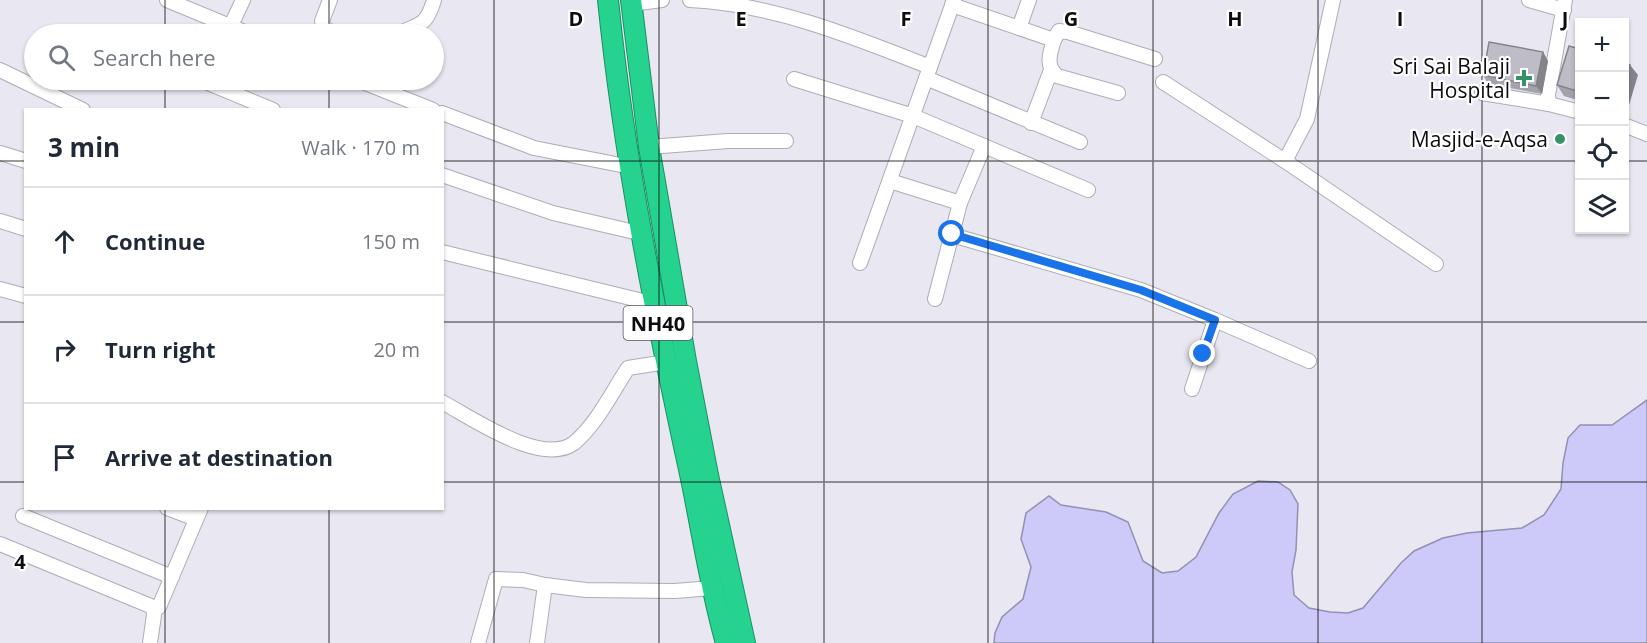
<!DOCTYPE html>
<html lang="en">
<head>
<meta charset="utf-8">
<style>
  body { margin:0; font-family:"Open Sans",sans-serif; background:#f6f6f7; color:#1f2937 }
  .controls { position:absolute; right:18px; top:18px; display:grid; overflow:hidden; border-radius:0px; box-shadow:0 2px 4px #0004 }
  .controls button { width:54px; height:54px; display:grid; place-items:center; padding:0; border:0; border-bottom:2px solid #e0e1e3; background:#fff; color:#1f2937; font:30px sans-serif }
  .stop { position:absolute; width:18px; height:18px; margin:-14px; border:4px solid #1a73e8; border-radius:50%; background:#fff }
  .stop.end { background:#1a73e8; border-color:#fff; box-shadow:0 2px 6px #0008 }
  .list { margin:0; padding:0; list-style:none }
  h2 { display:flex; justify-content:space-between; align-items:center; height:78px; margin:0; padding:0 24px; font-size:26px }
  h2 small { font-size:20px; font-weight:400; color:#747a83 }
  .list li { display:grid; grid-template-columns:39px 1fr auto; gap:18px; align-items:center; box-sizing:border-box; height:108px; padding:0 24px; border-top:2px solid #e0e1e3 }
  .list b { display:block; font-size:22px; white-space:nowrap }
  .list em { font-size:20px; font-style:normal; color:#747a83 }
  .icon { flex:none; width:33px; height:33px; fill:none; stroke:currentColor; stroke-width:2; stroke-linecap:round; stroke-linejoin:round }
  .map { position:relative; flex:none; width:1647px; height:643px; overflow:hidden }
  .search { position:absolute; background:#fff; box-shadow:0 2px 4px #0004; left:24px; top:24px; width:420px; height:66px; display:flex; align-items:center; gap:15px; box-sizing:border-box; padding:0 21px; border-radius:33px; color:#747a83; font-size:22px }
  .panel { position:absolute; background:#fff; box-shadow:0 2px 4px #0004; left:24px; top:108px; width:420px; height:402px; border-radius:0px }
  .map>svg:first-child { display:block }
  .water { fill:#cdc9f9; stroke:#9390b3; stroke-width:1.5 }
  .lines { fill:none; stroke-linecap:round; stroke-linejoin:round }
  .minor-casing { stroke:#adadb6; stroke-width:16 }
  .highway-casing { stroke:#1d8d63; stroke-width:22 }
  .minor { stroke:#fff; stroke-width:14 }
  .highway { stroke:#25d38f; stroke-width:20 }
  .wall { fill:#a3a3ab }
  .shaded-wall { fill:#85848b }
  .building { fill:#bebdc7; stroke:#85848b; stroke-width:1.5 }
  .route { stroke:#1a73e8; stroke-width:8 }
  .grid { fill:none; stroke:#0d0c10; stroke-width:1.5; stroke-opacity:0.55 }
  .poi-dot { fill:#369168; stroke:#fff; stroke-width:2 }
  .labels { text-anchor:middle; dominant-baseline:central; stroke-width:4.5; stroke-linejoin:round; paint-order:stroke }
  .shield { fill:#fff; stroke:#565558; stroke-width:1.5 }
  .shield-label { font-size:20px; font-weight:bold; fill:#0d0c10 }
  .poi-label { font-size:21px; fill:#0d0c10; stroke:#fff; text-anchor:end }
  .grid-label { font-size:20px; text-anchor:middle; font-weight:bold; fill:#0d0c10; stroke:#fff; stroke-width:4.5; stroke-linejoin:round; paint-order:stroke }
</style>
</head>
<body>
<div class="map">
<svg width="1647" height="643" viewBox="0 0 1647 643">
  <rect width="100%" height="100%" fill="#e9e8f2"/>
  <!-- water -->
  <polygon class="water" points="1647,400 1647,643 994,643 995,633 1002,617 1023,599 1031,567 1021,539 1026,513 1049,496 1061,505 1106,512 1128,522 1143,561 1162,573 1178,571 1196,557 1219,513 1233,494 1258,481 1278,482 1290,490 1298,504 1296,550 1292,572 1294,595 1309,608 1330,612 1348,613 1363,608 1401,563 1414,551 1443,538 1467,533 1522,528 1544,515 1561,489 1563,463 1568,438 1580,425 1612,425"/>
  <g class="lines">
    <!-- minor casing -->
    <g class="minor-casing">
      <g id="minor">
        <polyline points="167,0 249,34"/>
        <polyline points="330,0 322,21 324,28 335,34"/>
        <path d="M690,0C773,4 854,37 930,67"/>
        <polyline points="1333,0 1307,119 1285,161 1436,264"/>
        <polyline points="1529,0 1564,10"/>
        <polyline points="1565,0 1548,95 1549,104 1580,112"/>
        <polyline points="631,4 662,0"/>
        <polyline points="952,5 1054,40 1059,31 1068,32 1155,59"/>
        <polyline points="1019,28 1029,0"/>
        <polyline points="227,34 243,0"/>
        <path d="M398,34C420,23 426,27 434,0"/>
        <path d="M1054,40C1050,53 1045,65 1057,76L1118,93"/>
        <polyline points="0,70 83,110"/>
        <polyline points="926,78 1080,142"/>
        <polyline points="794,79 913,116 1088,190"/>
        <polyline points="201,80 273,110"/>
        <polyline points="358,80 433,110"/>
        <polyline points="1163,82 1285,161"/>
        <polyline points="1482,93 1549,104"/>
        <polyline points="442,113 534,148 631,167"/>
        <polyline points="1031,123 1051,70"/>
        <polyline points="1624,125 1647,134"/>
        <polyline points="649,147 728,141 786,141"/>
        <polyline points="0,153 26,161"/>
        <polyline points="442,175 553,213 643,234"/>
        <polyline points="890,181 960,203"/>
        <polyline points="0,221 26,229"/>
        <polyline points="952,235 1141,290 1215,320 1309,361"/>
        <polyline points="442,252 655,304"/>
        <polyline points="860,263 954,0"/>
        <polyline points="0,289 26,296"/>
        <polyline points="935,299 960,203 984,146"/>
        <polyline points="1192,389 1215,320"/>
        <path d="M442,402C472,418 542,467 574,443C597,424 612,392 628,368L666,362"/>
        <polyline points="167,508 196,519"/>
        <polyline points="23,516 172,577"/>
        <polyline points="0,544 153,607 154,615 150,643"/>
        <polyline points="153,607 159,607 201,508"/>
        <polyline points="478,643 496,579 523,580 545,585 586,590 675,591 712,588"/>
        <polyline points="537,643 545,585"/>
      </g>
    </g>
    <!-- highway casing -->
    <g class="highway-casing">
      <g id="highway">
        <path d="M608,0C624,159 656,318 690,474C702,531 710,587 726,643"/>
        <polyline points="631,0 649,147 686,361 708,475 745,643"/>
      </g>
    </g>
    <!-- minor -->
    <use href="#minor" class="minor"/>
    <!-- highway -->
    <use href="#highway" class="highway"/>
  </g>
  <!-- wall -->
  <g class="wall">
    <polygon points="1580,49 1580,101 1564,96 1557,85"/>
    <polygon points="1543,52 1548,61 1542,94 1488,84 1483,75"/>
  </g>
  <!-- shaded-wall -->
  <g class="shaded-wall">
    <polygon points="1543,52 1548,61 1542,94 1536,86"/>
    <polygon points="1630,65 1638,75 1626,115 1624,113 1624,84"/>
  </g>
  <!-- building -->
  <g class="building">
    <polygon points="1489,42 1543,52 1536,86 1483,75"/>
    <polygon points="1569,46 1580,49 1580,92 1557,85"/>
    <polygon points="1624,63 1630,65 1624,84"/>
  </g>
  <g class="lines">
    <!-- route -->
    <polyline class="route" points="952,234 1141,290 1215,320 1203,354"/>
  </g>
  <!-- grid -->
  <path class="grid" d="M165,0V34M329,0V34M494,0V643M659,0V643M824,0V643M988,0V643M1153,0V643M1318,0V643M1482,0V643M165,80V110M329,80V110M0,161H26M442,161H1580M1624,161H1647M0,322H26M442,322H1647M0,482H26M442,482H1647M165,508V643M329,508V643"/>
  <!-- markers -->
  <g class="poi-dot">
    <path d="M1521 69h6v6h6v6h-6v6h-6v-6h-6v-6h6z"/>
    <circle cx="1560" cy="139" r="6"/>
  </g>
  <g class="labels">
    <!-- shield labels -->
    <rect class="shield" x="623.5" y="306" width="69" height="34" rx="4.5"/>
    <g class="shield-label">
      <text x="658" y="323">NH40</text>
    </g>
    <!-- poi labels -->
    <g class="poi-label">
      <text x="1510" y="66">Sri Sai Balaji<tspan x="1510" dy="24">Hospital</tspan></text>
      <text x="1548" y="139">Masjid-e-Aqsa</text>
    </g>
  </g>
  <g class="grid-label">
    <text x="576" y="26">D</text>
    <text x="741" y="26">E</text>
    <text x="906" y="26">F</text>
    <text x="1071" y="26">G</text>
    <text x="1235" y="26">H</text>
    <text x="1400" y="26">I</text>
    <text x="1565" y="26">J</text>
    <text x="20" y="569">4</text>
  </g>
</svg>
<div class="controls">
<button>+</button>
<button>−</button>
<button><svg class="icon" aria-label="locate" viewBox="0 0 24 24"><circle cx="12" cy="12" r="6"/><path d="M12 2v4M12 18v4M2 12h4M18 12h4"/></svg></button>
<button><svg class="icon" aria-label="layers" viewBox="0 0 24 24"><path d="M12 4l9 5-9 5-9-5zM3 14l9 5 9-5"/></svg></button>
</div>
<div class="stop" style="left:952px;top:234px"></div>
<div class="stop end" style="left:1203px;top:354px"></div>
<div class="search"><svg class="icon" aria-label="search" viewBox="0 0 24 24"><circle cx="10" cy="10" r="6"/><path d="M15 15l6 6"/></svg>Search here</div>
<section class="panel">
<h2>3 min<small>Walk · 170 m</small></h2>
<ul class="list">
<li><svg class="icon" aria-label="ahead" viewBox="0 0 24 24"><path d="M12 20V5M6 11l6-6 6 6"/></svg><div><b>Continue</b></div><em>150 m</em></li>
<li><svg class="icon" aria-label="right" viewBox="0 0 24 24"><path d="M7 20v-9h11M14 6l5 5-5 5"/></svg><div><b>Turn right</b></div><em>20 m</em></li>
<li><svg class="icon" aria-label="arrive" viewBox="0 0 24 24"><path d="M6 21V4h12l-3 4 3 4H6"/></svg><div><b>Arrive at destination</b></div></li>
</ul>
</section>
</div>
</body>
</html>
